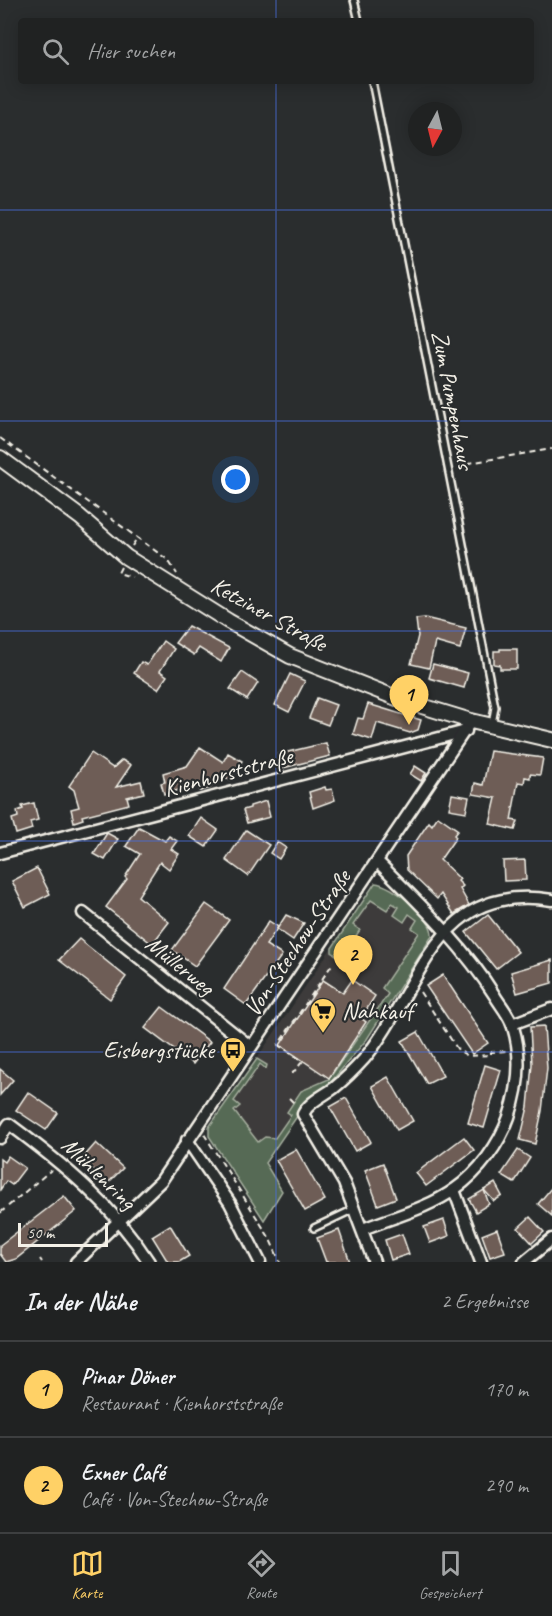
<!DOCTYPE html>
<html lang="de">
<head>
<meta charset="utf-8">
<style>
  body { margin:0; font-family:Caveat,sans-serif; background:#2d2f2f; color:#f1f3f6 }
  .compass { position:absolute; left:408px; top:102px; width:54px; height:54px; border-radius:50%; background:#202222; box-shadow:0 3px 15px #0003; rotate:187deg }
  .scale { position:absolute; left:18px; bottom:15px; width:90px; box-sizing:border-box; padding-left:6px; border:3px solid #f4f1e8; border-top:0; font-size:16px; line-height:21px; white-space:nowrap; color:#f4f1e8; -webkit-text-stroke:4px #2a2d2e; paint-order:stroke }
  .you { position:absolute; left:236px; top:480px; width:21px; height:21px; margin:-15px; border:4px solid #fff; border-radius:50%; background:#1a73e8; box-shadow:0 0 0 9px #1a73e833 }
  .badge { display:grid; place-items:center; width:39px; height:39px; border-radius:50%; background:#ffd166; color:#111; font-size:20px; font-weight:700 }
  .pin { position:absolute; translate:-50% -50px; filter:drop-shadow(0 2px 3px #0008) }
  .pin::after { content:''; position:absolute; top:32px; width:21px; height:18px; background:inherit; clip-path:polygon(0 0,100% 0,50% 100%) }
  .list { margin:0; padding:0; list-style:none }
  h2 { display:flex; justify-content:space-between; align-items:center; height:78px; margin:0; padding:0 24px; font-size:26px }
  h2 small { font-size:20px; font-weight:400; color:#a2a4a5 }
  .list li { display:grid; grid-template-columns:39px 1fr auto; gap:18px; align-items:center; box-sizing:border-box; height:96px; padding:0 24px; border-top:2px solid #3d3f40 }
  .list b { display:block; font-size:22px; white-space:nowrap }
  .list p { margin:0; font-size:20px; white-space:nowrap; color:#a2a4a5 }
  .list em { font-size:20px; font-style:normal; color:#a2a4a5 }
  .icon { flex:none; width:33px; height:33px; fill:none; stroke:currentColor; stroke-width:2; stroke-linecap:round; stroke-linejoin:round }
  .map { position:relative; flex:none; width:552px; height:1262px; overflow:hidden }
  .search { position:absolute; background:#202222; box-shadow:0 3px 15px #0003; left:18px; right:18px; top:18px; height:66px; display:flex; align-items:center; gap:15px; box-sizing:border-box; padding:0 21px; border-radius:6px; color:#a2a4a5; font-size:22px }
  .sheet { height:270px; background:#202222 }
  nav { display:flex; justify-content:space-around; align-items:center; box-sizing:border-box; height:84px; border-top:2px solid #3d3f40; background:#202222; font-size:16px; color:#a2a4a5 }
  nav a { display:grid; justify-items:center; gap:3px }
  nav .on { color:#ffd166 }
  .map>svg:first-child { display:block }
  .built { fill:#3e3b3a }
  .green { fill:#566a55; stroke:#a5ae9e; stroke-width:1.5 }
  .building { fill:#6e5d56; stroke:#f4f1e8; stroke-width:1.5 }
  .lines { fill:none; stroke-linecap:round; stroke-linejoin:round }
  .service-casing { stroke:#f4f1e8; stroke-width:10 }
  .minor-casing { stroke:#f4f1e8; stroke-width:15 }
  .tertiary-casing { stroke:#f4f1e8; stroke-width:18 }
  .path { stroke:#f4f1e8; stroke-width:2; stroke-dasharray:6 4.5; stroke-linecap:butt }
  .service { stroke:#2a2d2e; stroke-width:5 }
  .minor { stroke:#2a2d2e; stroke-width:10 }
  .tertiary { stroke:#2a2d2e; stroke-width:14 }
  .grid { fill:none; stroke:#486fdb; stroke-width:1.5; stroke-opacity:0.55 }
  .labels { text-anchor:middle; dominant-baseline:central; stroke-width:4.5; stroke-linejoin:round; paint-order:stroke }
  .street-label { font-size:24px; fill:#f4f1e8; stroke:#2a2d2e }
  .poi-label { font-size:24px; fill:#f4f1e8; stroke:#2a2d2e; text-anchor:start }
</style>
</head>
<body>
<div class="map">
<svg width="552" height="1262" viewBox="0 0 552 1262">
  <rect width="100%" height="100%" fill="#2a2d2e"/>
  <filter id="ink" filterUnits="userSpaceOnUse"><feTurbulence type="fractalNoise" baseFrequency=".0167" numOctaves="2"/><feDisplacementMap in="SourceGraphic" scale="12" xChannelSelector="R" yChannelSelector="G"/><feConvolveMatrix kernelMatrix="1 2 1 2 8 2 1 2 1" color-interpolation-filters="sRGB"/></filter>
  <g filter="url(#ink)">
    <!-- built -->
    <polygon class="built" points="375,883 394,888 431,925 432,936 367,1039 296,1110 270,1154 223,1109"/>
    <!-- green -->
    <path class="green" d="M375,883C392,884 434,918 432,936L367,1039L331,1082L302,1109L265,1163L282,1191L264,1220L209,1136V1127L257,1059L267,1065L266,1069L260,1064L234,1101L240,1106L234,1111L258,1142L265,1137L275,1138L291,1115L287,1112L301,1091L329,1079L388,994L382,988L419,933L412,928L417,920L409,914L404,922L394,915L399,907L392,903L387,910L371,900L353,925L360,930L343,955L340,958L332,952V948Z"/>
    <!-- building -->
    <g class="building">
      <polygon points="425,618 466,628 460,649 435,642 429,668 411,664 418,636 416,619"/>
      <polygon points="188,626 229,648 221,662 199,648 194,655 175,643"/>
      <polygon points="163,641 174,649 160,671 167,676 158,689 134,673 141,662 147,665"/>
      <polygon points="500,649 517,649 517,669 500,669 500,665 494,664 494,651 500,651"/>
      <polygon points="433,664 468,673 464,688 429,678"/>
      <polygon points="242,672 258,683 247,700 230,689"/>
      <polygon points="290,674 305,681 289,712 275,705"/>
      <polygon points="317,698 336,705 328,725 309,718"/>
      <polygon points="368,704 421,720 418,730 410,733 377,723 372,740 353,734 358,718 363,719"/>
      <polygon points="326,743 330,756 283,768 279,754"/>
      <polygon points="200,747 223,762 228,753 242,761 230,780 219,774 210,788 200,791 198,785 164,794 161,783 165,782 163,773 187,766"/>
      <polygon points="490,751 543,758 540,775 530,774 530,778 525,777 524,783 518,782 511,820 518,821 515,830 490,824 496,798 473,794 475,783 483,785"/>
      <polygon points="91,753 113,768 122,760 131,765 116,787 141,781 144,793 127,797 129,804 82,816 83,819 74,822 71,809 79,807 74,790 69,786"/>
      <polygon points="415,766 426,773 421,781 410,774"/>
      <polygon points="325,787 326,790 332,789 335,800 313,808 309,792"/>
      <polygon points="452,794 469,797 466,812 449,809"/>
      <polygon points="266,801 270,817 247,823 243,810 250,808 250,806"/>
      <polygon points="34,803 38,820 30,822 32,829 16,834 12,819 18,817 17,811 23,809 22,806"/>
      <polygon points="438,816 458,830 454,835 456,837 440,860 460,879 458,881 463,886 460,889 469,905 454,914 441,894 437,899 407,870 406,856 429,822 432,825"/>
      <polygon points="201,818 218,830 206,847 189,836"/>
      <polygon points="139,827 165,841 169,836 177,841 171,849 179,854 169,869 160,862 138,896 169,922 152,944 106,907 127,879 125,877 140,854 126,846"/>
      <polygon points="246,830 269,845 248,876 226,860"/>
      <polygon points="107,833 118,839 105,860 94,854"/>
      <polygon points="277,842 286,848 279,859 270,853"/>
      <polygon points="525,860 526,880 504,881 503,861"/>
      <polygon points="37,868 50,894 25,907 12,881"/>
      <polygon points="206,904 229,920 195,966 172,950"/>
      <polygon points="286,915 304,923 293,940 277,929"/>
      <polygon points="488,915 518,952 496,969 466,932"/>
      <polygon points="269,921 278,927 266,945 282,955 246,1005 224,989"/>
      <polygon points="79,939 126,977 110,999 59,960"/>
      <polygon points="552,960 552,983 517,993 511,972"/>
      <polygon points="443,975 488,1043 472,1054 426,986"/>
      <polygon points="323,980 343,993 352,980 375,996 361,1018 366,1022 329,1078 280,1045"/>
      <polygon points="162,1007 210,1042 193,1064 145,1028"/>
      <polygon points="544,1026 547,1068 542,1111 535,1144 520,1140 528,1107 532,1064 530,1027"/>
      <polygon points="418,1032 443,1076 427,1084 402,1041"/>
      <polygon points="485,1065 501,1070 484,1128 468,1123"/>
      <polygon points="0,1069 13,1080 0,1095"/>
      <polygon points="388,1077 413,1121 397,1130 372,1086"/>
      <polygon points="28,1092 58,1113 46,1130 16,1110"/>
      <polygon points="346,1098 371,1142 355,1151 330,1107"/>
      <polygon points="464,1137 474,1150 426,1186 416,1173"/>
      <polygon points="96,1143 123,1168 108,1183 82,1159"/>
      <polygon points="296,1149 325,1200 305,1211 276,1160"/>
      <polygon points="518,1150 530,1158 514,1183 501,1175"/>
      <polygon points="8,1156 25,1168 12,1185 6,1181 0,1190 0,1159 4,1162"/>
      <polygon points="383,1163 396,1198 378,1205 365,1170"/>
      <polygon points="495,1183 502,1196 494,1201 484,1190"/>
      <polygon points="552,1187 552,1216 538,1204"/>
      <polygon points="484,1190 489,1204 476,1212 469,1199"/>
      <polygon points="64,1196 76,1211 16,1259 6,1262 0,1254 0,1245"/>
      <polygon points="530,1217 544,1232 532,1243 518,1228"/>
      <polygon points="444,1220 449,1236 430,1243 424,1227"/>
      <polygon points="170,1225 189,1256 179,1262 168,1262 152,1236"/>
      <polygon points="497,1229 505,1252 490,1257 482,1235"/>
      <polygon points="339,1230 350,1262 326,1262 317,1238"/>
      <polygon points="402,1234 409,1254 391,1260 385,1240"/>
    </g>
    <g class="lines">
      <!-- service casing -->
      <g class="service-casing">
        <g id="service">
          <polyline points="354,0 359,21"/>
          <polyline points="372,81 495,707 492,724"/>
          <polyline points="314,1228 354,1209"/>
        </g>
      </g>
      <!-- minor casing -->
      <g class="minor-casing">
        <g id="minor">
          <polyline points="0,853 466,731"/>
          <polyline points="83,913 251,1047"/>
          <polyline points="512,1024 552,1009"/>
          <path d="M0,1138L9,1124C63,1164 113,1205 149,1262"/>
          <polyline points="187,1140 230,1203 260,1262"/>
          <polyline points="454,1190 481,1262"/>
          <path d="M363,1229C393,1217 429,1208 455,1189C479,1172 499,1145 509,1117C519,1088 522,1056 513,1027C510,1016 501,1006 495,996C463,945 420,904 378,862"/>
          <polyline points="76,1262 161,1181 471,721"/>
          <path d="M374,1262L344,1183L303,1114C309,1102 323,1096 334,1088C345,1079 355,1069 364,1059C422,989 434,880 552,900"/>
          <polyline points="524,1262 552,1239"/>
        </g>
      </g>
      <!-- tertiary casing -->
      <g class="tertiary-casing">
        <polyline id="tertiary" points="0,458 80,517 126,557 228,621 290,656 399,699 471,721 552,740"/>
      </g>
      <!-- path -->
      <g class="path">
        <polyline points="0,438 168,560 177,574"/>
        <polyline points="457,465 552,449"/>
        <polyline points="132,546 137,538"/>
        <polyline points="121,567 118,573 132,577"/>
        <polyline points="420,992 458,1050 468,1056 491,1055 491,1052 507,1051"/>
        <polyline points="292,1074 303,1061 278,1045 333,963"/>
        <polyline points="289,1098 296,1105"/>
        <polyline points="204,1134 269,1237 280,1262"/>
        <polyline points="0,1213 51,1170"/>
        <polyline points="40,1259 42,1262"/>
      </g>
      <!-- service -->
      <use href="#service" class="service"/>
      <!-- minor -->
      <use href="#minor" class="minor"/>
      <!-- tertiary -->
      <use href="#tertiary" class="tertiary"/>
    </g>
  </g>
  <!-- grid -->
  <path class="grid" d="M276,0V21M276,81V1262M0,210H552M0,421H552M0,631H552M0,841H552M0,1052H552"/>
  <!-- icons -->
  <defs>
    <g id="supermarket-pin" transform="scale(1.35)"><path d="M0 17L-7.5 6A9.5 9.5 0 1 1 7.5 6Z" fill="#ffd166" stroke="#2a2d2e"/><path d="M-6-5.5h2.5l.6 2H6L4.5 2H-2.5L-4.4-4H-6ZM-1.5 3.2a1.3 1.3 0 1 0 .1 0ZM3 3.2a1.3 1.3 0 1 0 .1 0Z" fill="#111"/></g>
    <g id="bus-pin" transform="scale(1.35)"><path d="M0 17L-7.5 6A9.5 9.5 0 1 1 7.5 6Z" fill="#ffd166" stroke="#2a2d2e"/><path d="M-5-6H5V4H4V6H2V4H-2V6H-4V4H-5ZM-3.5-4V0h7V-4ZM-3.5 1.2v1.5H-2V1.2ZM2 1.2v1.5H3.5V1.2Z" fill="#111"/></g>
  </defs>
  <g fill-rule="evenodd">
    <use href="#supermarket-pin" x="323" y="1011"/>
    <use href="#bus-pin" x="233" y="1050"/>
  </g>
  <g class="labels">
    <!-- street labels -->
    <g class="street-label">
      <text transform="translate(453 400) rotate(79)">Zum Pumpenhaus</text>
      <text transform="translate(269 614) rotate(29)">Ketziner Straße</text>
      <text transform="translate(228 772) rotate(-15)">Kienhorststraße</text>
      <text transform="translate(297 943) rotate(-56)">Von-Stechow-Straße</text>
      <text transform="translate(180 965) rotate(39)">Müllerweg</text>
      <text transform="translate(99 1173) rotate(44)">Mühlenring</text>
    </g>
    <!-- poi labels -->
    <g class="poi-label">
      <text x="342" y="1011">Nahkauf</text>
      <text x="214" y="1050" text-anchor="end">Eisbergstücke</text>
    </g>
  </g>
</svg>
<svg class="compass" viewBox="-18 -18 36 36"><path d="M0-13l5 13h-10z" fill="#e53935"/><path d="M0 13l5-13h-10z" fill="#a2a4a5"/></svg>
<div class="scale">50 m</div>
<div class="you"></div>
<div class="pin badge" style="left:409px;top:725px">1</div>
<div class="pin badge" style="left:353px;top:985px">2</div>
<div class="search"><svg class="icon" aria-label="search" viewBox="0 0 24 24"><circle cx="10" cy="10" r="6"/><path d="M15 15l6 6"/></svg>Hier suchen</div>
</div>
<section class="sheet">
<h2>In der Nähe<small>2 Ergebnisse</small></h2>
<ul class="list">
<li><span class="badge">1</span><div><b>Pinar Döner</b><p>Restaurant · Kienhorststraße</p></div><em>170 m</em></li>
<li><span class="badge">2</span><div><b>Exner Café</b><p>Café · Von-Stechow-Straße</p></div><em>290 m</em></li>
</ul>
</section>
<nav>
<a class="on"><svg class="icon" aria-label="map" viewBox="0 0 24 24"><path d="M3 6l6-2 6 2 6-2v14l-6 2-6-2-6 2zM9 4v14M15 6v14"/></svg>Karte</a>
<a><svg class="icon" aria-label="directions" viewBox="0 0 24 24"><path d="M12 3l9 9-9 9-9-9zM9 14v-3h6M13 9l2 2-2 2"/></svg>Route</a>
<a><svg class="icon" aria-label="saved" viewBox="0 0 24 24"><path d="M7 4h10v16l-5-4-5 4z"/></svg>Gespeichert</a>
</nav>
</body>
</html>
